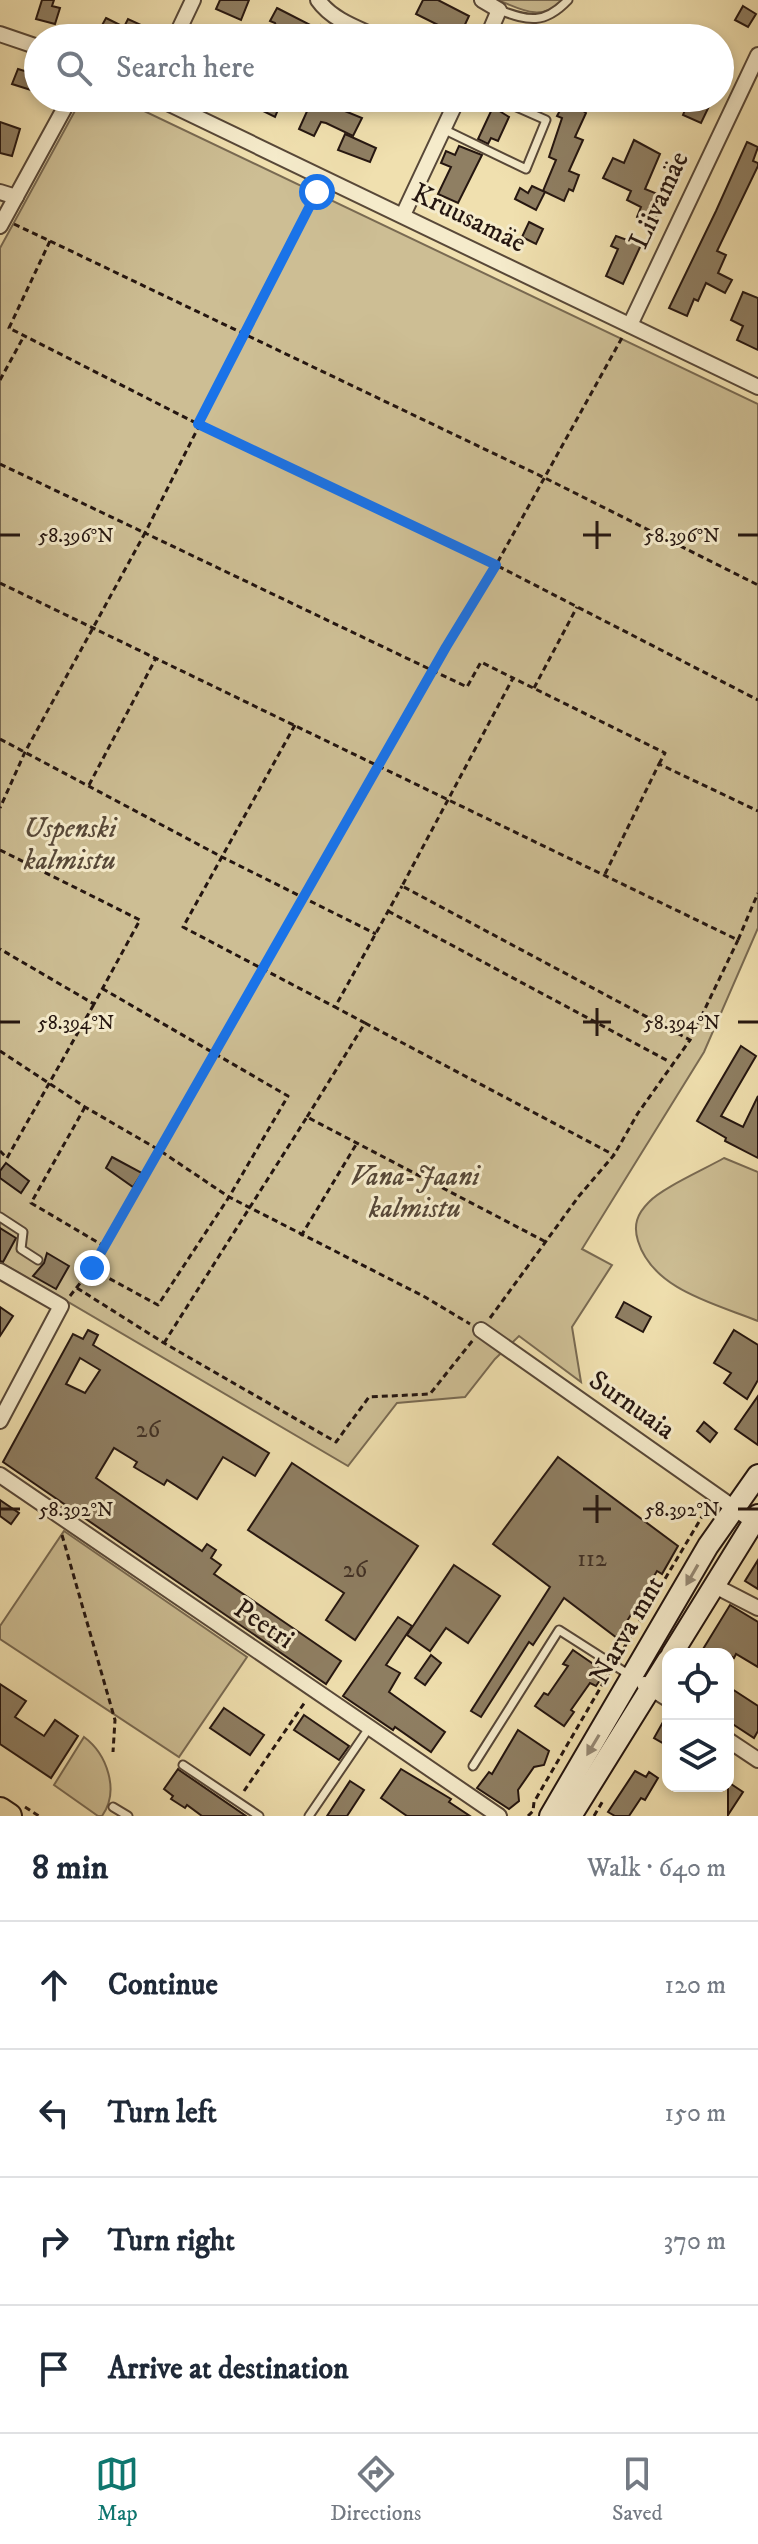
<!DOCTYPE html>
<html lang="en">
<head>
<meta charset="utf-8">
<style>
  body { margin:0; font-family:"IM FELL DW Pica",serif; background:#f6f6f7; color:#1f2937 }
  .controls { position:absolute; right:24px; bottom:24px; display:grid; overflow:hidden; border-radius:16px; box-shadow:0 4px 12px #0003 }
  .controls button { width:72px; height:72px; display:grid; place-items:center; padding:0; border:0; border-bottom:2px solid #e0e1e3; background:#fff; color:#1f2937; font:40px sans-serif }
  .stop { position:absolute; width:24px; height:24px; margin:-18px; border:6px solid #1a73e8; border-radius:50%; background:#fff }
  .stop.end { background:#1a73e8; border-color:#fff; box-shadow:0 2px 8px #0008 }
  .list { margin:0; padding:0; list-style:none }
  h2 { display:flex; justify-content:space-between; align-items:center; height:104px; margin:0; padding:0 32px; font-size:34px }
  h2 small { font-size:26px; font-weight:400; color:#747a83 }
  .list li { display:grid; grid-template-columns:52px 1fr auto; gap:24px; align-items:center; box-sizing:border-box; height:128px; padding:0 32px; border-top:2px solid #e0e1e3 }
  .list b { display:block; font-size:30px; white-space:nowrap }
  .list em { font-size:26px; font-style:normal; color:#747a83 }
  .icon { flex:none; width:44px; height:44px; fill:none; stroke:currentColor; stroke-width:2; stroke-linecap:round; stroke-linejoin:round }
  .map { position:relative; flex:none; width:758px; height:1816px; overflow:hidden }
  .search { position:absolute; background:#fff; box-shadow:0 4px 12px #0003; left:24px; right:24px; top:24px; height:88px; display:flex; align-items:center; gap:20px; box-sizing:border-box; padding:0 28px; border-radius:44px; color:#747a83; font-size:30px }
  .sheet { height:616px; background:#fff }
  nav { display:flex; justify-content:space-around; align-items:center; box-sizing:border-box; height:112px; border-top:2px solid #e0e1e3; background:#fff; font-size:22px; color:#747a83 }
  nav a { display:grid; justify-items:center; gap:4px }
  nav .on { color:#0f766e }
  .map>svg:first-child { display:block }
  .green { fill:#cdbe94; stroke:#796a52; stroke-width:2 }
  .building { fill:#8f7f63; stroke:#251610; stroke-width:2; fill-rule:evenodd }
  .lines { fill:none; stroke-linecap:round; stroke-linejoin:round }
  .service-casing { stroke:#584838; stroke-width:11 }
  .minor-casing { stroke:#584838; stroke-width:18 }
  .secondary-casing { stroke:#251610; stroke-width:24 }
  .trunk-casing { stroke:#251610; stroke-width:28 }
  .path { stroke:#251610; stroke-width:3; stroke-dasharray:6 4; stroke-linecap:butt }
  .service { stroke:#f5ebcb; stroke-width:7 }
  .minor { stroke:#f5ebcb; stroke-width:14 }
  .secondary { stroke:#f5ebcb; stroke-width:20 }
  .trunk { stroke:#f0e0af; stroke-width:24 }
  .oneway { fill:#978b77 }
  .route { stroke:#1a73e8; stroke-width:10 }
  .ticks { fill:none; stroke:#251610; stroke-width:3 }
  .labels { text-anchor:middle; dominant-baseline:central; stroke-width:6; stroke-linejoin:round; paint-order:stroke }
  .number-label { font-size:24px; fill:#403025 }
  .street-label { font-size:28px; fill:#251610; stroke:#f5ebcb }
  .park-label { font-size:28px; font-style:italic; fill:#574838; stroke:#f5ebcb }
  .ticks-label { font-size:20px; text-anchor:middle; fill:#251610; stroke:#f5ebcb; stroke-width:6; stroke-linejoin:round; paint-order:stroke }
</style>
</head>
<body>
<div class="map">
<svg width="758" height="1816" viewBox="0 0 758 1816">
  <rect width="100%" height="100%" fill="#f0e0af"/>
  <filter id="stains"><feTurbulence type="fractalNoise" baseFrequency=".0025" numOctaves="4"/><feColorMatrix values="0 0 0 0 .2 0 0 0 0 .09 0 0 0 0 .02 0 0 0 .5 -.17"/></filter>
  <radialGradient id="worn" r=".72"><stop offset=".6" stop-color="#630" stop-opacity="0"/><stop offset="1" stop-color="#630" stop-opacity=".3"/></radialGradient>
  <!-- green -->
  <g class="green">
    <path d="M498,0H563C542,22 522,10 498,0Z"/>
    <polygon points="82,98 117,98 758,404 758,928 704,1052 582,1249 612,1265 572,1327 581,1382 519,1336 495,1359 465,1397 397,1403 348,1466 0,1262 0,248"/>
    <path d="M724,1158L758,1172V1321C716,1304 653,1290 638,1241C633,1225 637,1214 649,1202C662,1188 705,1169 724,1158Z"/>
    <polygon points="64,1531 247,1657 179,1757 0,1639 0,1626"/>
    <path d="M84,1737C107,1754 120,1791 102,1816H98L54,1785Z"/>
  </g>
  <!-- building -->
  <g class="building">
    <polygon points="42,0 54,0 52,6 60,8 55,24 36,19"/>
    <polygon points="220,0 249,0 241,20 216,9"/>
    <polygon points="423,0 438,0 469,16 461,33 448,26 446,29 416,14"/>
    <polygon points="743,6 756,14 748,27 735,20"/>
    <polygon points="277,8 314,27 320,25 322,31 337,38 284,38 279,35 275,23 270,21"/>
    <polygon points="106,18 124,27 128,19 141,25 137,34 144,38 95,38"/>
    <polygon points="18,69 38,75 34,91 12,84"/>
    <polygon points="266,98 283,98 275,117 261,110"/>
    <polygon points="313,98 362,118 353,136 326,123 321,122 314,136 299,129"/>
    <polygon points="659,98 713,98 701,123 683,115 685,110"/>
    <polygon points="571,102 586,113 575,137 583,140 569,171 579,175 573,191 569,189 564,201 543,191 556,160 549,157 562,118 557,116 564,103 569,106"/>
    <polygon points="493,107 509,117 498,141 491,138 488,144 478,139"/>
    <polygon points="0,122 20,129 12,156 0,153"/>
    <polygon points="345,134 376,148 370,162 338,150"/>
    <polygon points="634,140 660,154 645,189 660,195 656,206 660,208 653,224 637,217 641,207 627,200 631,191 603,178 613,158 624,163"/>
    <polygon points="747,142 758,147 753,161 758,163 758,166 717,251 726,255 718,273 732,280 725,293 706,283 698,301 694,299 687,316 669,308 716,211"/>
    <polygon points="459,146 482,155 458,203 438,194 451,167 441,163 446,151 455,155"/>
    <polygon points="532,186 545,192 536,210 515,199 520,188 528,193"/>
    <polygon points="529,222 543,229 536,244 522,237"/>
    <polygon points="616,236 641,245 623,284 606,276 618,249 611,246"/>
    <polygon points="743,292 758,298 758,350 737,340 743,326 731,320"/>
    <polygon points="741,1046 756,1056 721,1116 743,1127 758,1096 758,1158 725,1141 726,1138 697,1121"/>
    <polygon points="112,1157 142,1173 133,1187 106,1168"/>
    <polygon points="6,1163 29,1181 21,1193 0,1178 0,1171"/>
    <polygon points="0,1228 16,1238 3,1262 0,1261"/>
    <polygon points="47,1253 69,1266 56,1289 33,1276 44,1263"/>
    <polygon points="624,1302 651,1317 643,1332 616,1317"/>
    <polygon points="0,1307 13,1316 0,1336"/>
    <path d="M88,1330L98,1335L93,1345L269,1453L255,1476L223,1457L197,1499L167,1480L164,1485L134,1467L137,1462L114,1448L96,1478L202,1551L207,1544L216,1550L211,1558L221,1565L214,1574L341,1661L326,1684L3,1462L73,1334L83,1339ZM80,1358L100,1370L85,1393L66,1384Z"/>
    <polygon points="734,1330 758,1345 758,1380 747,1399 724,1383 731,1373 714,1363"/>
    <polygon points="758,1396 758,1445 735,1429"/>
    <polygon points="704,1422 717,1433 710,1442 697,1431"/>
    <polygon points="558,1457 678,1546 662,1574 657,1571 617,1638 564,1598 533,1645 529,1642 481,1717 471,1711 550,1587 493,1544"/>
    <polygon points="292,1463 418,1546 355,1640 326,1620 344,1593 248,1530"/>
    <polygon points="0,1500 19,1513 11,1524 0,1516"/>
    <polygon points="758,1560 758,1589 745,1581"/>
    <polygon points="454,1565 500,1596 468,1643 446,1628 430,1651 407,1635"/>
    <polygon points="730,1605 758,1622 758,1667 736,1654 734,1658 728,1654 700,1654"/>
    <polygon points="398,1617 412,1626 386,1665 400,1673 389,1692 445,1732 431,1752 395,1727 393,1730 343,1696"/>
    <polygon points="573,1650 602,1670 598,1675 602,1677 596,1686 590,1683 571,1710 574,1712 564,1726 535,1706 544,1693 548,1695 568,1666 563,1664"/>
    <polygon points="431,1655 441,1663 425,1685 415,1678"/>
    <polygon points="0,1684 26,1701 15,1717 44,1736 55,1720 78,1736 51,1778 0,1744"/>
    <polygon points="732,1689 758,1706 758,1731 754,1738 728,1721 728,1696"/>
    <polygon points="224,1708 264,1735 250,1755 210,1728"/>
    <polygon points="668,1713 668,1746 654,1738"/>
    <polygon points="304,1715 349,1746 339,1760 294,1730"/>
    <polygon points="518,1730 549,1751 544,1765 534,1767 518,1790 519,1801 509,1809 477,1788 489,1772 492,1774"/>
    <polygon points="178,1769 179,1770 246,1816 202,1816 187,1805 185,1808 171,1799 173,1796 164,1789"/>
    <polygon points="401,1769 451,1799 449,1802 470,1816 407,1816 381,1798"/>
    <polygon points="635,1771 646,1777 649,1772 658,1778 645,1800 641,1798 629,1816 615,1816 608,1812"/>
    <polygon points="350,1781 364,1790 347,1816 327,1816"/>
    <polygon points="728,1782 743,1792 728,1815"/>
  </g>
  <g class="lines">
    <!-- service casing -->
    <g class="service-casing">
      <g id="service">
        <path d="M499,10C529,21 544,25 568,0"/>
        <polyline points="443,129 526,169 546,120 496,98"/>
        <polyline points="0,1217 23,1232 21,1249 38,1260"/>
        <polyline points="183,1765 259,1816"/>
        <polyline points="473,1766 559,1630 631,1676"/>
        <polyline points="113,1807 128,1816"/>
        <polyline points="309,1816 369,1728"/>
      </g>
    </g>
    <!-- minor casing -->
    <g class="minor-casing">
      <g id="minor">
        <path d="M318,0C332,20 357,28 379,38"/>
        <polyline points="482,0 499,10 487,38"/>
        <polyline points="0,34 38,47"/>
        <polyline points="175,38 193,0"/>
        <polyline points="157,98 758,387"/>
        <polyline points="0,192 16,197"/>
        <polyline points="403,215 458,98"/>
        <polyline points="0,226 70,98"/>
        <polyline points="630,325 758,55"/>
        <polyline points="0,1271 61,1306 0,1421"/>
        <polyline points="481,1330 754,1522"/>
        <polyline points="0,1475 499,1816"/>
        <polyline points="715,1586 758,1608"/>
        <polyline points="644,1684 668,1699"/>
        <polyline points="728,1740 758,1760"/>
      </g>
    </g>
    <!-- secondary casing -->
    <g class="secondary-casing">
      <g id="secondary">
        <polyline points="672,1654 758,1515"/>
        <polyline points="550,1816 708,1546 758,1475"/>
        <polyline points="571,1816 668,1660"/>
      </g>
    </g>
    <!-- trunk casing -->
    <g class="trunk-casing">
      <polyline id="trunk" points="0,1810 9,1816"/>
    </g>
    <!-- path -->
    <g class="path">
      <polyline points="317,192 145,533 467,687 481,662 513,678"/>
      <polyline points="14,224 50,241 9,328 198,424 496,565 758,700"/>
      <polyline points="50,241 545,478 758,585"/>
      <polyline points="0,380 24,336"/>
      <polyline points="0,464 145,533 25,752 0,808"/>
      <polyline points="0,583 738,940 758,893"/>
      <polyline points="534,688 577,607"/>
      <polyline points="295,725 183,927 335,1007"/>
      <polyline points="0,739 222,857 376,934"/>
      <polyline points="659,764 665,753 513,678 402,886 690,1040 738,940"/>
      <polyline points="89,785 156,658"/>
      <polyline points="0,850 140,920 94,1004 0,949"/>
      <polyline points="605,874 659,764 758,811"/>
      <polyline points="388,911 670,1062"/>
      <polyline points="365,1023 614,1155"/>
      <polyline points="0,1051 85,1107 159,1150 229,1197 425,1297 470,1324"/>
      <polyline points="85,1107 31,1203 104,1246"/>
      <polyline points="307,1117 365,1023 335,1007 402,886"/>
      <polyline points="0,1151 7,1158 94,1004"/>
      <polyline points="301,1236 357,1143"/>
      <polyline points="92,1269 158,1305 229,1197 288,1096 103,989"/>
      <polyline points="77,1288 164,1343 336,1442 369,1397 430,1394 473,1340"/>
      <polyline points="70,1296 92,1268 446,647 496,565 623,336"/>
      <polyline points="490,1318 579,1196 614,1155 638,1113 690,1040"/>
      <polyline points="164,1343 307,1117 546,1242"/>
      <polyline points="62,1535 115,1720 113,1752"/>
      <polyline points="619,1656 709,1505"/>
      <polyline points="244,1791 305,1702"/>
      <polyline points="25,1807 39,1816"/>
      <polyline points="528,1816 533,1811 534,1802 609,1673"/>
      <polyline points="594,1816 604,1799"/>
    </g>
    <!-- service -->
    <use href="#service" class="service"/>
    <!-- minor -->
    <use href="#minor" class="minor"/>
    <!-- secondary -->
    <use href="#secondary" class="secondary"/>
    <!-- trunk -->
    <use href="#trunk" class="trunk"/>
  </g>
  <!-- one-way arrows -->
  <defs><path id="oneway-solid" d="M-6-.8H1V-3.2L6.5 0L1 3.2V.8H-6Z" transform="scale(2)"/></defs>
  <g class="oneway">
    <use href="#oneway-solid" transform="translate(692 1575) rotate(120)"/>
    <use href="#oneway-solid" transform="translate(593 1745) rotate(121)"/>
  </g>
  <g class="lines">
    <!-- route -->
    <polyline class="route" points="92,1268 446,647 496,565 198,424 317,192"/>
  </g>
  <!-- ticks -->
  <path class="ticks" d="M597,521V549M0,535H20M583,535H611M738,535H758M597,1008V1036M0,1022H20M583,1022H611M738,1022H758M597,1495V1523M0,1509H20M583,1509H611M738,1509H758"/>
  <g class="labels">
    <!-- number labels -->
    <g class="number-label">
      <text x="148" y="1430">26</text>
      <text x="592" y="1559">112</text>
      <text x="355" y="1570">26</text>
    </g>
    <!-- street labels -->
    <g class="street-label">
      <text transform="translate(659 200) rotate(-65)">Liivamäe</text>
      <text transform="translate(469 218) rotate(26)">Kruusamäe</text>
      <text transform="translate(632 1405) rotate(35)">Surnuaia</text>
      <text transform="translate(264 1624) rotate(34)">Peetri</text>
      <text transform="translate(627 1630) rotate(-60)">Narva mnt</text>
    </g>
    <!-- park labels -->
    <g class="park-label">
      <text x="70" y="828">Uspenski<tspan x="70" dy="32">kalmistu</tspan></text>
      <text x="415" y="1176">Vana-Jaani<tspan x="415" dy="32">kalmistu</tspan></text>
    </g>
  </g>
  <g class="ticks-label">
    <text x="76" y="542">58.396°N</text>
    <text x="682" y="542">58.396°N</text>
    <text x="76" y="1029">58.394°N</text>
    <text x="682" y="1029">58.394°N</text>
    <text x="76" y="1516">58.392°N</text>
    <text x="682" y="1516">58.392°N</text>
  </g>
  <rect width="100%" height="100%" filter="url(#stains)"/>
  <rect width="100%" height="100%" fill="url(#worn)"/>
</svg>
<div class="controls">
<button><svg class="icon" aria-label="locate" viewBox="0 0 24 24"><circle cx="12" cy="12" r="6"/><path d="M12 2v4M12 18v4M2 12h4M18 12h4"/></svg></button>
<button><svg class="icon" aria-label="layers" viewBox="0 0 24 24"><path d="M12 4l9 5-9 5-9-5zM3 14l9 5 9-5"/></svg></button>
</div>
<div class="stop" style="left:317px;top:192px"></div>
<div class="stop end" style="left:92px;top:1268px"></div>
<div class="search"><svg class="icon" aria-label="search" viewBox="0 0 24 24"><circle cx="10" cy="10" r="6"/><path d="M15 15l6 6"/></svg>Search here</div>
</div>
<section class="sheet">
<h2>8 min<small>Walk · 640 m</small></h2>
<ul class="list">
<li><svg class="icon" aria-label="ahead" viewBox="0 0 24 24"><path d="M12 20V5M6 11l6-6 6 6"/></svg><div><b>Continue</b></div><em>120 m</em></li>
<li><svg class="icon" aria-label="left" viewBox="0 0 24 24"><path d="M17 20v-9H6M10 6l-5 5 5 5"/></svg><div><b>Turn left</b></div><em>150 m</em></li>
<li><svg class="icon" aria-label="right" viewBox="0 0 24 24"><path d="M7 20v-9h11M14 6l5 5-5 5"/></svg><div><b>Turn right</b></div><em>370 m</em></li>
<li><svg class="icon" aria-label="arrive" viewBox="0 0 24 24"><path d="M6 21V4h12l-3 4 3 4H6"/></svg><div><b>Arrive at destination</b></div></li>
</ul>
</section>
<nav>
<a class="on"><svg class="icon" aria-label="map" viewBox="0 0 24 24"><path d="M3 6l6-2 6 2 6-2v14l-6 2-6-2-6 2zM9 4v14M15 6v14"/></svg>Map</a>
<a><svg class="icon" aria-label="directions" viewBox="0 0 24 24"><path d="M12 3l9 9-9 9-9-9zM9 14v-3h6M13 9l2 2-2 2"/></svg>Directions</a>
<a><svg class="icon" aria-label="saved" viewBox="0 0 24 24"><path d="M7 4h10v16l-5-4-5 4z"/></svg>Saved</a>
</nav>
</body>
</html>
